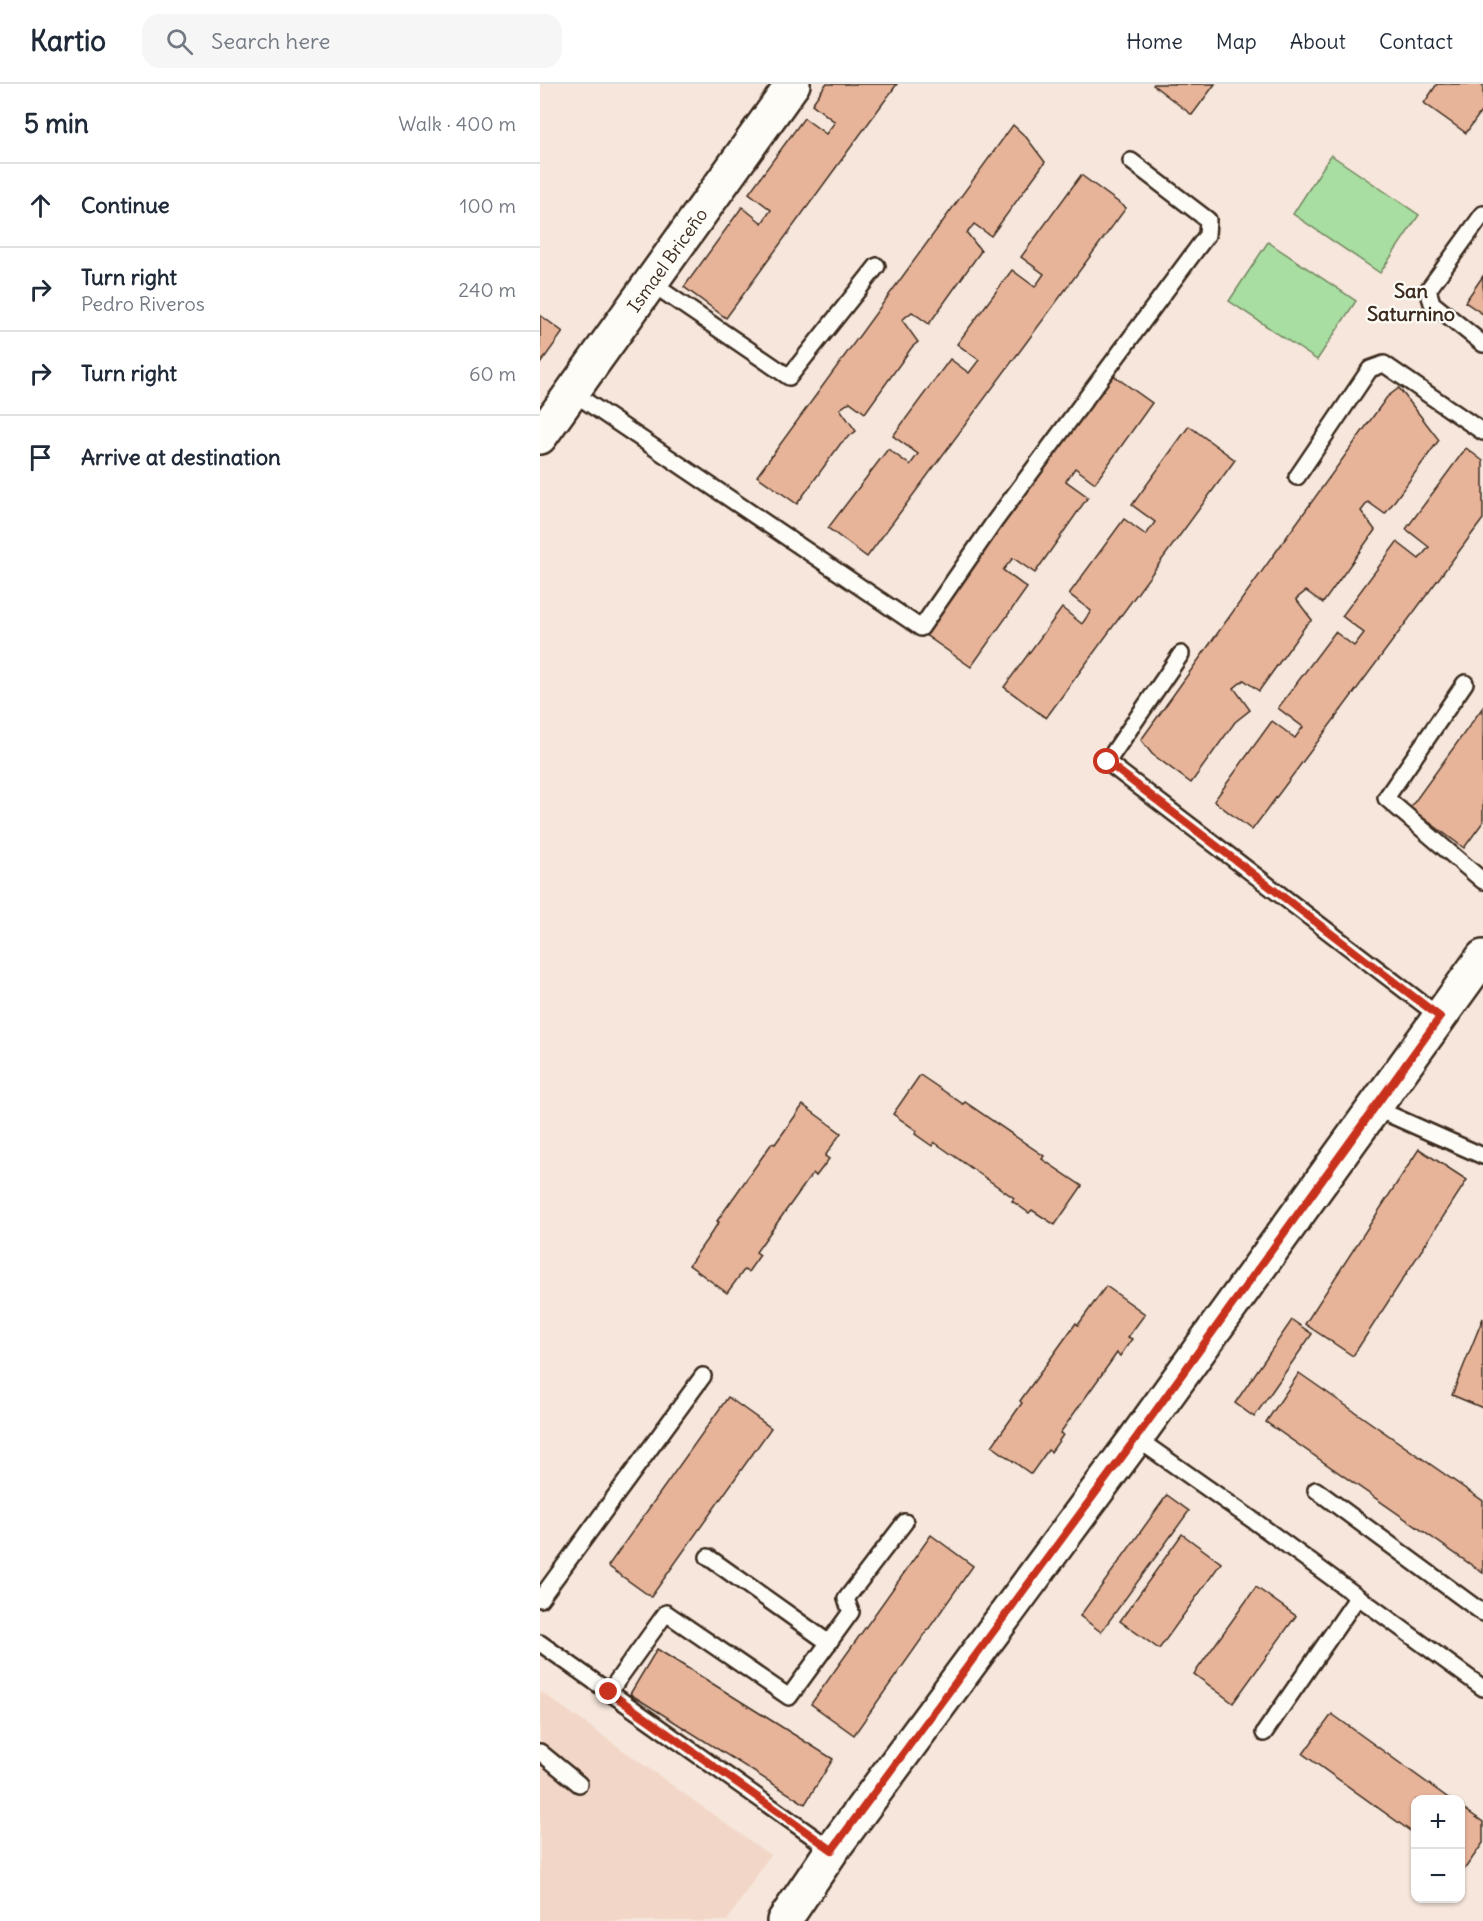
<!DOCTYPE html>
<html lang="en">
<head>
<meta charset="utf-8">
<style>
  body { margin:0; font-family:Delius,sans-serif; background:#f6f6f7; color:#1f2937 }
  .controls { position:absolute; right:18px; bottom:18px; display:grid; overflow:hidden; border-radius:12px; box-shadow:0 2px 4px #0004 }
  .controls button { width:54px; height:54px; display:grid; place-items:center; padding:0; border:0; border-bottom:2px solid #e0e1e3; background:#fff; color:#1f2937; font:30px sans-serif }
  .stop { position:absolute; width:18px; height:18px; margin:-14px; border:4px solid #c8321e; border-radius:50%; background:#fff }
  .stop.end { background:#c8321e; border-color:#fff; box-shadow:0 2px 6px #0008 }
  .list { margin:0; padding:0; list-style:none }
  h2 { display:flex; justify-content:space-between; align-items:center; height:78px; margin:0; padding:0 24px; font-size:26px }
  h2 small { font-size:20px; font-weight:400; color:#747a83 }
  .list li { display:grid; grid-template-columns:39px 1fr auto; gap:18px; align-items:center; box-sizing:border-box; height:84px; padding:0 24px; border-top:2px solid #e0e1e3 }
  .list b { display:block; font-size:22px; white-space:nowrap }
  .list p { margin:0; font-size:20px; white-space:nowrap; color:#747a83 }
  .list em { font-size:20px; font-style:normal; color:#747a83 }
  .icon { flex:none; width:33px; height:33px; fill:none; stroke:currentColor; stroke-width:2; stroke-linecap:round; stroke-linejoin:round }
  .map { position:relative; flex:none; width:943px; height:1837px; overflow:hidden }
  header { display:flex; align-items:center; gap:36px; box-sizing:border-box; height:84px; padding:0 30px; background:#fff; border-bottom:2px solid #e0e1e3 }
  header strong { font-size:28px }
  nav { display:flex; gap:33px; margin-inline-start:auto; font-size:21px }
  .search { width:420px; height:54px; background:#f6f6f7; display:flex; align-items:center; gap:15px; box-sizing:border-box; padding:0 21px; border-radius:18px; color:#747a83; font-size:22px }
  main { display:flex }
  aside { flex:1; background:#fff }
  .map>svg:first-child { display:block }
  .built { fill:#f2d7c8 }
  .pitch { fill:#a8dea1; stroke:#728460; stroke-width:1.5 }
  .building { fill:#e7b49a; stroke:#3b2a1e; stroke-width:1.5 }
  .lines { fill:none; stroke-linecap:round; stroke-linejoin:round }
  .lane-casing { stroke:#3b2a1e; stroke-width:20 }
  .secondary-casing { stroke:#3b2a1e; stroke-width:38 }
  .lane { stroke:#fdfcf7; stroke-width:15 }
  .secondary { stroke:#fdfcf7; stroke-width:33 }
  .route { stroke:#c8321e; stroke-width:8 }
  .labels { text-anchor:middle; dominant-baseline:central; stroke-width:4.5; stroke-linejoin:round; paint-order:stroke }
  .street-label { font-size:18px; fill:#3b2a1e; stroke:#fdfcf7 }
  .neighbourhood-label { font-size:20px; font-weight:bold; fill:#3b2a1e; stroke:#fdfcf7 }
</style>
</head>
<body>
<header>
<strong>Kartio</strong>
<div class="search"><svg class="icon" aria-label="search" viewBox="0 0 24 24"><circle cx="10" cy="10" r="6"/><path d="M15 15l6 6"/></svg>Search here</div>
<nav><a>Home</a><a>Map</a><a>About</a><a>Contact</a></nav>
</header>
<main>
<aside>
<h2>5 min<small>Walk · 400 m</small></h2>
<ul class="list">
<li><svg class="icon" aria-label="ahead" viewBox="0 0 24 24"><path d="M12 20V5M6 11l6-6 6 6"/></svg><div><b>Continue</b></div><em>100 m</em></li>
<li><svg class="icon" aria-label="right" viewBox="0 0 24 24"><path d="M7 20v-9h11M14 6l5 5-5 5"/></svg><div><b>Turn right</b><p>Pedro Riveros</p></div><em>240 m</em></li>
<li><svg class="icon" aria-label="right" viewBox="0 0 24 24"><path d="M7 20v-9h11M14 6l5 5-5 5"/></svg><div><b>Turn right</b></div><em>60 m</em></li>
<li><svg class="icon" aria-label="arrive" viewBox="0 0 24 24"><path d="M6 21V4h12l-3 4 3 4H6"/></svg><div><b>Arrive at destination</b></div></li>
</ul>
</aside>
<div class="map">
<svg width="943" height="1837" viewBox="0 0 943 1837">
  <rect width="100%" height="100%" fill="#f6e6db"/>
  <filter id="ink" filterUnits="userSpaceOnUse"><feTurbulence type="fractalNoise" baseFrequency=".0167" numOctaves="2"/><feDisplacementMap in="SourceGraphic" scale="12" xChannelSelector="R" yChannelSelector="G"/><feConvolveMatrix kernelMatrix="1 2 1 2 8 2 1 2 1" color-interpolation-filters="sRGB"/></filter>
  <g filter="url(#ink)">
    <!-- built -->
    <polygon class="built" points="0,1607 230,1771 187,1837 0,1837"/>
    <!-- pitch -->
    <g class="pitch">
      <polygon points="791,71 879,131 840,189 753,130"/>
      <polygon points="728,158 816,217 777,276 689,217"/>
    </g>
    <!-- building -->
    <g class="building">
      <polygon points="286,0 357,0 186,234 144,203 202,123 222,139 231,126 209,109 264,34 286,50 295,38 272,20"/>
      <polygon points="614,0 675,0 652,31 613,1"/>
      <polygon points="897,0 943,0 943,25 926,49 884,19"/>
      <polygon points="473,41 486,53 505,78 451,152 434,140 427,149 441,167 389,240 372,228 362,236 378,258 372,263 325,329 310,318 300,325 316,347 301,359 257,420 217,392"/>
      <polygon points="541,91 586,124 327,473 288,444 348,365 370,381 378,370 353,352 410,275 429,289 439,276 417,260 472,186 495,203 504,190 481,173"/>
      <polygon points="943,192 943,230 925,218"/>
      <polygon points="0,231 23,248 0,280"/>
      <polygon points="570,289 612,319 555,399 535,384 526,397 548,413 495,489 473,474 463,486 487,504 431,583 384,550"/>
      <polygon points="859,304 899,356 845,430 828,418 821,427 835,446 783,519 766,507 756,515 772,536 766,541 719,607 704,596 694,604 710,626 695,638 651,699 612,670 601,656 847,313"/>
      <polygon points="649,342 695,376 506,634 464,603 522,524 542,540 551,527 529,510 584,435 606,451 615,438 592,421"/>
      <polygon points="926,364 943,377 943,435 712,746 674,717 732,637 755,654 763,643 738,624 795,548 814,562 824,549 802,532 857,458 879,475 889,463 866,445"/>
      <polygon points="943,623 943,738 924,764 870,724"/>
      <polygon points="380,991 423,1020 425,1018 504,1072 502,1075 542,1102 515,1141 492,1126 489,1129 472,1117 474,1114 394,1058 392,1062 375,1050 377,1047 353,1030"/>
      <polygon points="263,1021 301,1049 285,1072 289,1075 276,1092 273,1089 216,1168 220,1171 208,1188 204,1186 187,1209 149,1181 179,1138 177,1137 232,1059 235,1060"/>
      <polygon points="879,1065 927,1096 813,1272 765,1240"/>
      <polygon points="566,1202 605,1230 588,1253 592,1255 580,1272 577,1269 520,1349 523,1351 511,1368 508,1366 491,1390 452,1362 482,1319 480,1317 536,1239 538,1241"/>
      <polygon points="943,1234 943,1324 912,1311"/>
      <polygon points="752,1236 772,1250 714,1333 695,1319"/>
      <polygon points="759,1289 943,1417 943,1489 726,1338"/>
      <polygon points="188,1313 231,1344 111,1513 68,1482"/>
      <polygon points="627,1411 649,1427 561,1548 540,1532"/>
      <polygon points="642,1450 681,1479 619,1565 580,1537"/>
      <polygon points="391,1451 433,1482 314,1651 271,1620"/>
      <polygon points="716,1503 756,1532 693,1619 654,1590"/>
      <polygon points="117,1565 293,1675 265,1720 90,1610"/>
      <polygon points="792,1630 911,1716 876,1716 876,1751 763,1670"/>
      <polygon points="920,1722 943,1738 943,1759 924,1786 920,1783"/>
    </g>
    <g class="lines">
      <!-- lane casing -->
      <g class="lane-casing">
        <g id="lane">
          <polyline points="943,130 888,206 892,219 943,260"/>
          <polyline points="111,199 249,293 337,182"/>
          <polyline points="32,308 381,544 455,437 667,151 668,136 591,77"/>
          <polyline points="757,393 830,285 844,280 943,348"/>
          <polyline points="641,570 567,678 900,933"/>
          <polyline points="925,599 846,714 943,797"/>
          <polyline points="835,1024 943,1072"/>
          <polyline points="596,1354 717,1439 943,1604"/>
          <polyline points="776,1406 943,1529"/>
          <polyline points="168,1473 289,1559"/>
          <polyline points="0,1515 163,1292"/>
          <polyline points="0,1559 292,1766"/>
          <polyline points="69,1608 126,1529 249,1613 311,1528 306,1515 365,1438"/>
          <polyline points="724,1649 817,1514"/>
          <polyline points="0,1668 39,1700"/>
        </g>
      </g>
      <!-- secondary casing -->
      <g class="secondary-casing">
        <g id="secondary">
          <path id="s1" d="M0,353L253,0"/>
          <polyline points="244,1837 292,1766 596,1354 943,873"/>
        </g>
      </g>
      <!-- lane -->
      <use href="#lane" class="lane"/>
      <!-- secondary -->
      <use href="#secondary" class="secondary"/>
    </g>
  </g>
  <g class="lines" filter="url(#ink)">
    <!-- route -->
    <polyline class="route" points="69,1608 292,1766 596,1354 900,933 567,678"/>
  </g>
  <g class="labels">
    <!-- street labels -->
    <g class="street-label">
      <text stroke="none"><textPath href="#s1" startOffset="218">Ismael Briceño</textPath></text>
    </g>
    <!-- neighbourhood labels -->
    <g class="neighbourhood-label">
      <text x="871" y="206">San<tspan x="871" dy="23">Saturnino</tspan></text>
    </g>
  </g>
</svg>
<div class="controls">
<button>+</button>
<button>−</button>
</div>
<div class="stop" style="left:567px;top:678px"></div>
<div class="stop end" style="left:69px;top:1608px"></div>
</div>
</main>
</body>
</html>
